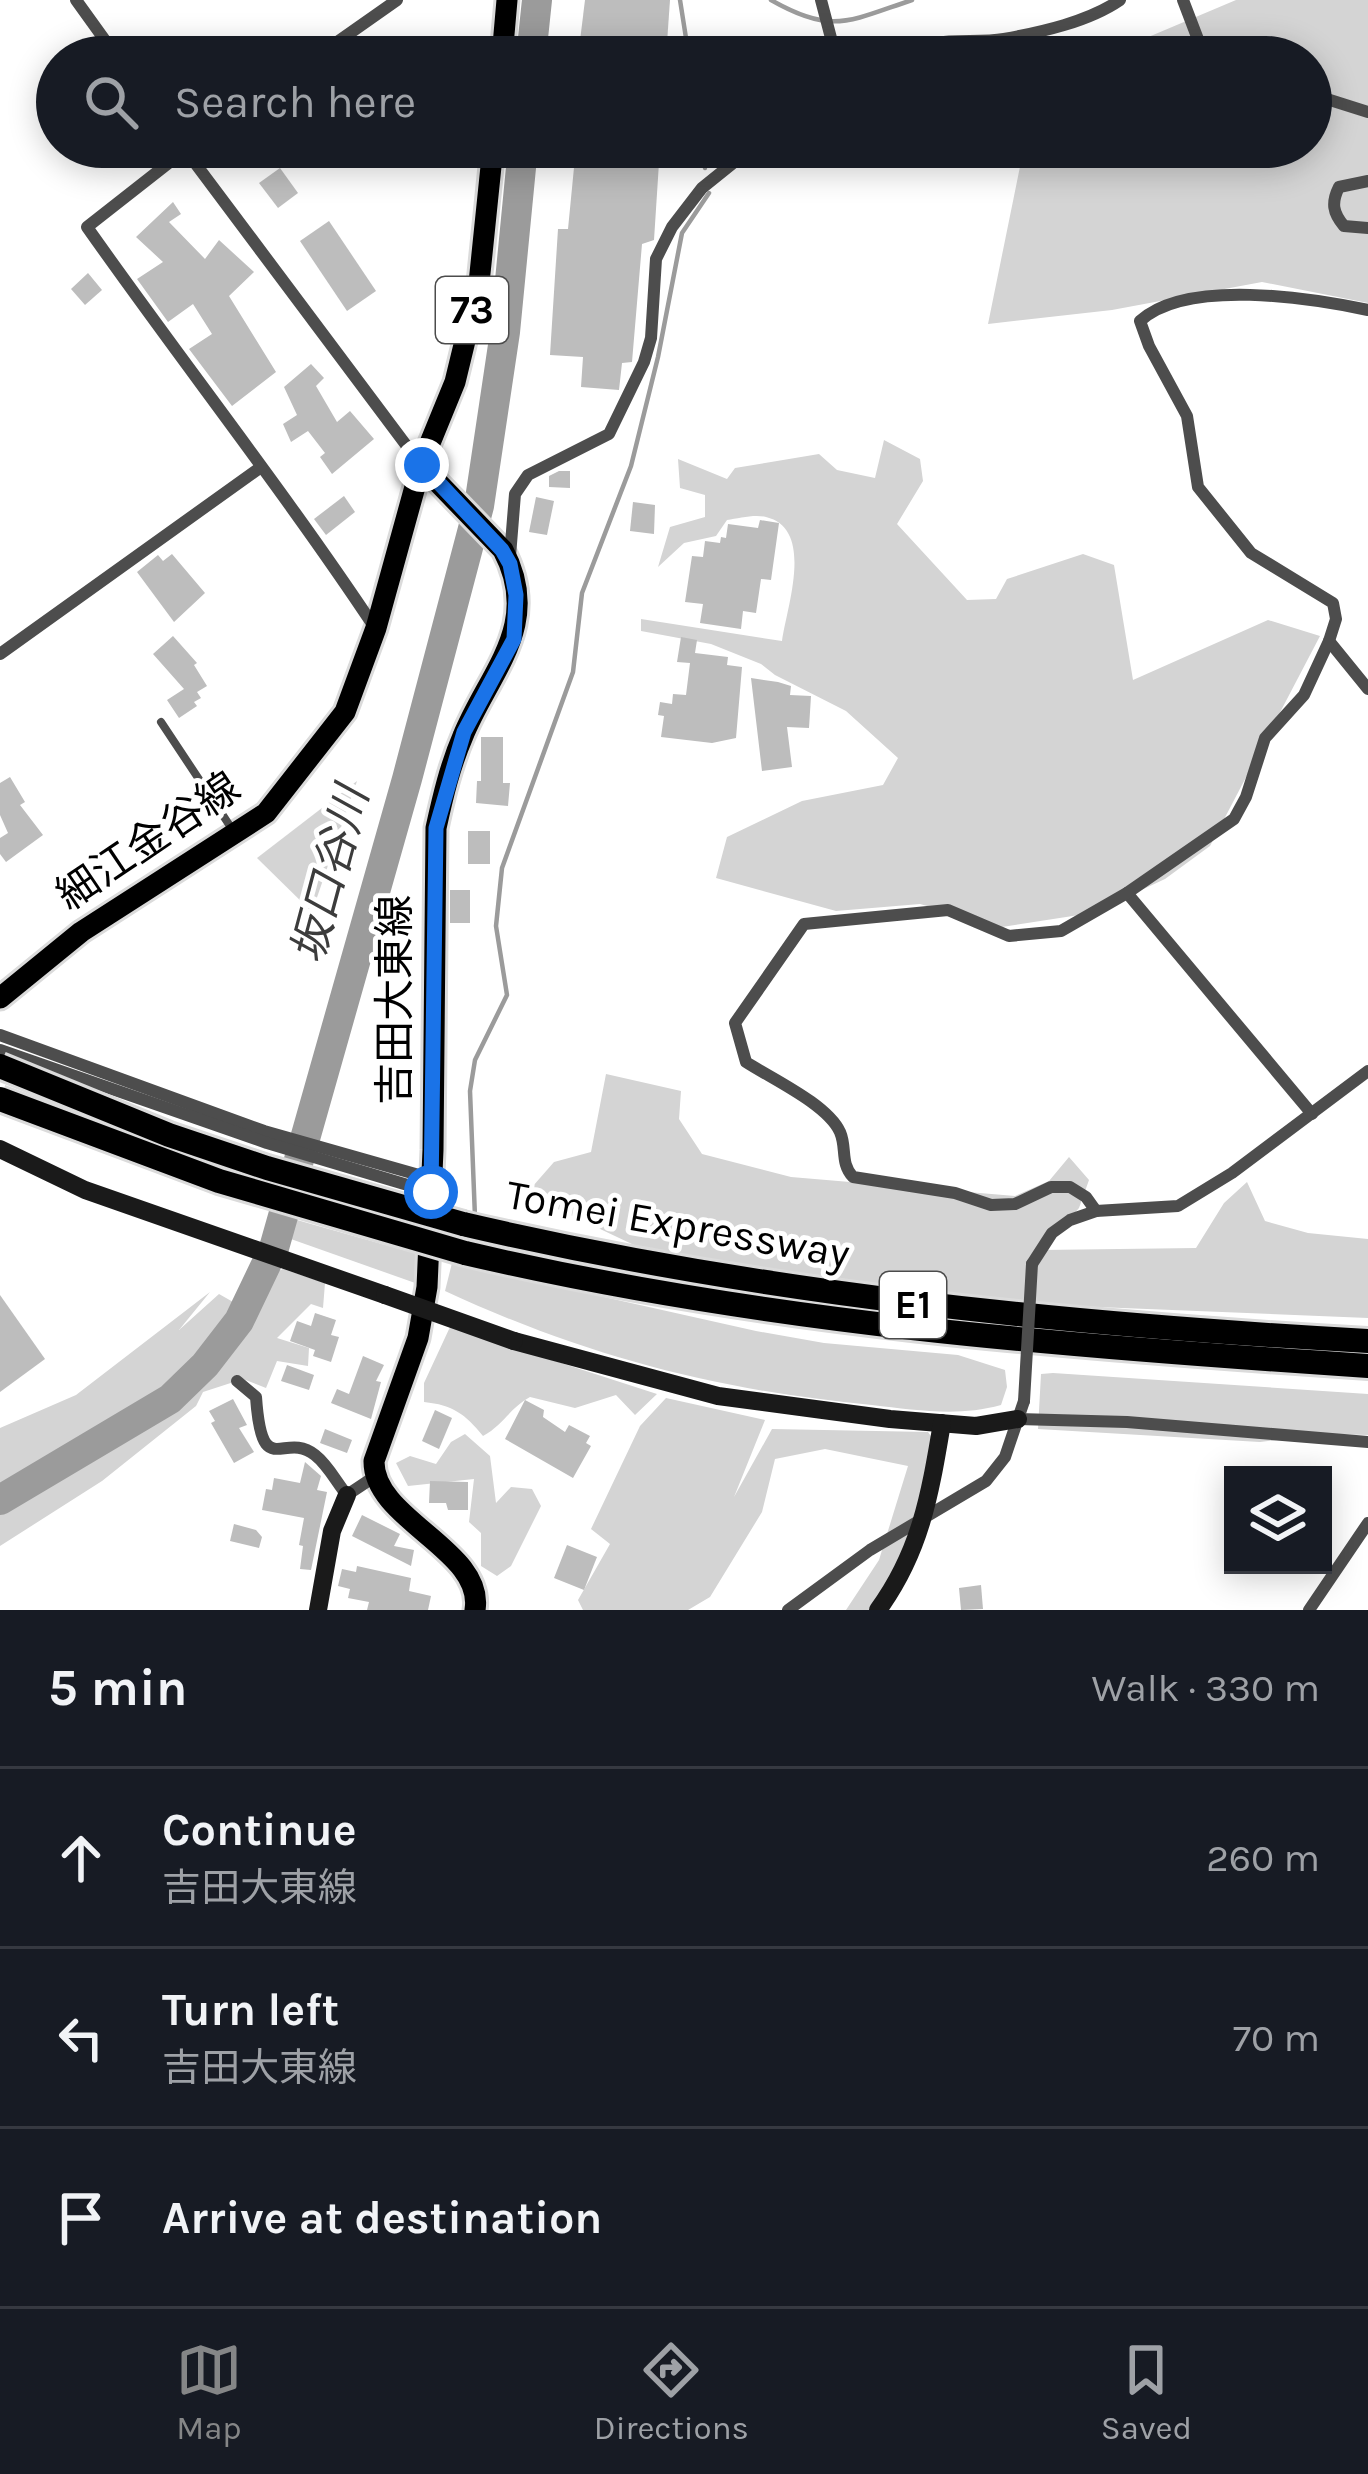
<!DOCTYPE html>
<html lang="en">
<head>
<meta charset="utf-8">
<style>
  body { margin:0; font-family:Karla,"Noto Sans JP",sans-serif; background:#242831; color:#f1f3f6 }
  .controls { position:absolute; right:36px; bottom:36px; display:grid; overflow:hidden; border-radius:0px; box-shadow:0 6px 30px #0003 }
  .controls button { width:108px; height:108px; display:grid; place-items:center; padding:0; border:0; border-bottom:3px solid #363941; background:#171b24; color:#f1f3f6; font:60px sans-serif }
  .stop { position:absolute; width:36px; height:36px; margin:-27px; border:9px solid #1a73e8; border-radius:50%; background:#fff }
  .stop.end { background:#1a73e8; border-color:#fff; box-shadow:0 3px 12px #0008 }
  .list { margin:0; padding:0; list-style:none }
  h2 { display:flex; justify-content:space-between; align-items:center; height:156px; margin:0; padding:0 48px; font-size:51px }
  h2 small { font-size:39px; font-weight:400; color:#9ea1a6 }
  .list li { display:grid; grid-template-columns:78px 1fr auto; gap:36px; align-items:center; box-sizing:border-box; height:180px; padding:0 48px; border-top:3px solid #363941 }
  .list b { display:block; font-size:45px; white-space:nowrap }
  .list p { margin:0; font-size:39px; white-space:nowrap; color:#9ea1a6 }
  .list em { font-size:39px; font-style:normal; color:#9ea1a6 }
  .icon { flex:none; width:66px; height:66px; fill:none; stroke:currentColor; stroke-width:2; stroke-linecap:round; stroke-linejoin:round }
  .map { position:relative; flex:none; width:1368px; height:1610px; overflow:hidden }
  .search { position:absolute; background:#171b24; box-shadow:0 6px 30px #0003; left:36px; right:36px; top:36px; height:132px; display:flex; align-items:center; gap:30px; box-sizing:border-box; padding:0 42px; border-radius:66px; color:#9ea1a6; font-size:45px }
  .sheet { height:696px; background:#171b24 }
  nav { display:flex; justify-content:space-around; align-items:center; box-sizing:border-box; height:168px; border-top:3px solid #363941; background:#171b24; font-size:33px; color:#9ea1a6 }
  nav a { display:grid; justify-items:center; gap:6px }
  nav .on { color:#858687 }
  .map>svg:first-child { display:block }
  .green { fill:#d4d4d4 }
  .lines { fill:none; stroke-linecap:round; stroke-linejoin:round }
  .stream { stroke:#9b9b9b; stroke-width:4.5 }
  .river { stroke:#9b9b9b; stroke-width:30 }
  .building { fill:#bdbdbd }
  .primary-casing { stroke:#dbdbdb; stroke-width:27 }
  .highway-casing { stroke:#dbdbdb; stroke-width:30 }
  .lane { stroke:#4d4d4d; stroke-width:8 }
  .street { stroke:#4d4d4d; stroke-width:12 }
  .secondary { stroke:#1a1a1a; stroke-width:18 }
  .primary { stroke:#000; stroke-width:21 }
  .highway { stroke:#000; stroke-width:24 }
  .highway-bridge-casing { stroke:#dbdbdb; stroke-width:30; stroke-linecap:butt }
  .street-bridge { stroke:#4d4d4d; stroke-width:12 }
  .secondary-bridge { stroke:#1a1a1a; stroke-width:18 }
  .highway-bridge { stroke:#000; stroke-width:24 }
  .route { stroke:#1a73e8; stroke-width:15 }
  .labels { text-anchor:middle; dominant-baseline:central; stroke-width:10; stroke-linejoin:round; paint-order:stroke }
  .shield { fill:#fff; stroke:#4c4c4c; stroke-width:3 }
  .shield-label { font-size:39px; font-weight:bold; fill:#000 }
  .street-label { font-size:42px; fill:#000; stroke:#fff }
  .water-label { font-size:45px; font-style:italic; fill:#3c3c3c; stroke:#fff }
</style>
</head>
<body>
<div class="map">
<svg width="1368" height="1610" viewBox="0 0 1368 1610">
  <rect width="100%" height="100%" fill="#fff"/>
  <!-- green -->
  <g class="green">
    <polygon points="1236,0 1368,0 1368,303 1262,282 1112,310 988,324 1024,147 1311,147 1311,57 1101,57"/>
    <path d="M884,440L920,459L923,481L897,524L967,600L996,599L1007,579L1083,554L1114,565L1133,680L1268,620L1320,636L1210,846L1165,879L1092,913L1002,927L920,904L836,911L716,878L727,837L802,801L883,785L898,758L846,711L775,675L761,664L711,644L641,631V619L782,641C787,606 815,529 766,517C755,514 739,518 727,520L716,536L684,543L658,567L670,527L705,517V495L680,488L678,459L727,479L735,468L819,454L837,470L875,478Z"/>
    <polygon points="357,781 312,912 257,858"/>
    <polygon points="606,1074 681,1091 679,1119 702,1154 791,1177 1015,1196 1049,1181 1069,1157 1089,1180 1079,1208 1042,1250 1196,1248 1224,1203 1247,1182 1265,1221 1308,1233 1368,1239 1368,1318 1022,1304 819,1280 634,1245 526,1194 554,1162 591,1152"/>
    <polygon points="297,1220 428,1257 418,1284 288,1238"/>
    <path d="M452,1263L756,1331L824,1343L958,1355L1005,1370L1007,1387L1001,1405C958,1417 916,1410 872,1405C716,1390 588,1357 445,1291Z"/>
    <polygon points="283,1269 325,1283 323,1308 311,1304 277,1338 309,1348 308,1366 277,1361 266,1388 243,1379 203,1392 196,1406 102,1481 0,1546 0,1428 76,1395 210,1292 179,1330 219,1294 256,1315 267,1276"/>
    <path d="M450,1327L657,1394L635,1415L616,1395L575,1408L530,1397C510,1408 503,1425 483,1436C465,1414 453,1405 424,1402V1383Z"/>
    <polygon points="1053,1373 1368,1394 1368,1435 1328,1434 1260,1442 1038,1429 1041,1374"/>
    <polygon points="666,1398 765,1420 734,1497 772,1429 928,1432 935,1442 926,1514 873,1610 846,1610 879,1560 908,1466 825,1449 775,1459 762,1512 710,1597 688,1610 583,1610 578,1600 610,1544 591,1529 640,1426"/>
    <polygon points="465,1434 490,1456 496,1503 511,1487 532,1489 541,1506 511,1566 497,1576 481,1566 481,1533 469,1522 474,1479 408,1486 396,1463 410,1456 436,1464 451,1442"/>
  </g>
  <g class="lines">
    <!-- stream -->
    <g class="stream">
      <polyline points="680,0 689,57"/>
      <path d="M771,0C832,35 849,21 912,0"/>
      <polyline points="702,147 705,168"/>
      <polyline points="475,1217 470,1091 475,1060 507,995 496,926 502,868 573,672 582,593 631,466 658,357 682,233 709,193"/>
    </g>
    <!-- river -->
    <g class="river">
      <polyline points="531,57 537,0"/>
      <polyline points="0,1500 170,1399 205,1365 239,1321 274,1248 407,779 479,506 505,332 523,147"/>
    </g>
  </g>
  <!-- building -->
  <g class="building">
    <polygon points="585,0 670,0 666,57 578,57"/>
    <polygon points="576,147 660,147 654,240 642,244 632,362 622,363 619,390 581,387 583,357 550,355 558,229 568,229"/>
    <polygon points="280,168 298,193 278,208 259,183"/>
    <polygon points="173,202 181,214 169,222 205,259 219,240 254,272 229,296 276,372 232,406 189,349 212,334 193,304 168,322 137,279 163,262 136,237"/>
    <polygon points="329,221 376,291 347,311 300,241"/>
    <polygon points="88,273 102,290 85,305 71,289"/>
    <polygon points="311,364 324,378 316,386 337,422 350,411 374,439 332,474 320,457 325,453 308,431 291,442 283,424 297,415 284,387"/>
    <polygon points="559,471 570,471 570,488 549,487 549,476"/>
    <polygon points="344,496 355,512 326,535 314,519"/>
    <polygon points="536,497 554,501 547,535 529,532"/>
    <polygon points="633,502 655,505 654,534 630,531"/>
    <polygon points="760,520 779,523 771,580 761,579 756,613 743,611 741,629 700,623 703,604 685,602 692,556 703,557 705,541 720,543 721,537 726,538 728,524 758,528"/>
    <polygon points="172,554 205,593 174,622 137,572 158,555 163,561"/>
    <polygon points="173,636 197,663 194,665 207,686 197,692 201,698 194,702 197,706 179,718 167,700 184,689 153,654"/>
    <polygon points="681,637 697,640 695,653 728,657 727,665 742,667 736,738 712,743 661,737 664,716 658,715 660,702 672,704 673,694 686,695 690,663 677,662"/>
    <polygon points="751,678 778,682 791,686 790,695 811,696 809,728 787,727 792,767 762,771"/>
    <polygon points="481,737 503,737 503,783 510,783 508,806 476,803 477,781 481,781"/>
    <polygon points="10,777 25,802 20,805 43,835 6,862 0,854 0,838 8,833 0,815 0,783"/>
    <rect x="468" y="831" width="22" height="33"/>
    <rect x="450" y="890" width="20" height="33"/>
    <polygon points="0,1295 45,1359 0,1392"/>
    <polygon points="315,1313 336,1320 331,1335 339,1337 331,1362 313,1356 315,1350 290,1341 297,1321 311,1326"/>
    <polygon points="363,1356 384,1365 376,1381 381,1382 371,1419 331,1403 337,1389 349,1394"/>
    <polygon points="287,1365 314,1375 309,1390 281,1381"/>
    <polygon points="233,1399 247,1425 239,1428 254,1452 234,1463 211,1423 215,1421 209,1411"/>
    <polygon points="525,1400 544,1410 543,1417 565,1432 569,1425 590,1436 586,1443 591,1446 573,1478 505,1439"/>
    <polygon points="435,1410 452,1418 439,1449 422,1441"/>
    <polygon points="325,1429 352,1440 347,1453 320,1443"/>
    <polygon points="305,1462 321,1476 317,1490 327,1492 311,1570 300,1569 303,1546 299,1545 304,1518 262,1510 266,1489 272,1490 274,1478 300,1483"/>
    <polygon points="430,1481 468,1482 468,1510 448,1510 446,1503 429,1503"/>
    <polygon points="362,1515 400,1534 394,1546 414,1550 411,1566 352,1536"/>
    <polygon points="234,1524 256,1530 262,1537 259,1548 230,1541"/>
    <polygon points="567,1545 597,1557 584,1590 554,1578"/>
    <polygon points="357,1566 411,1578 409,1591 431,1596 428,1610 367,1610 369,1602 348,1598 350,1589 338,1586 342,1569 356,1572"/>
    <polygon points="981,1585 983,1609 961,1610 959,1588"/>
  </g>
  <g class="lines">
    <!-- primary casing -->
    <g class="primary-casing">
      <g id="primary">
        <polyline points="502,57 507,0"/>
        <path d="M421,465L503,550C543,625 489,672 463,736C450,766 443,796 436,828L433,1150L427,1287L418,1338L374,1461C373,1520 485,1550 475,1610"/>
        <polyline points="0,998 81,932 266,813 345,712 376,628 421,465 455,382 479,283 493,147"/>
      </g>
    </g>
    <!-- highway casing -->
    <g class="highway-casing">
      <g id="highway">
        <path d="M463,1224C763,1294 1062,1324 1368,1341"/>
        <path d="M465,1253C764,1323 1063,1346 1368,1366"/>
      </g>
    </g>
    <!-- lane -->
    <polyline class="lane" points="161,722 234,832"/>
    <!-- street -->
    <g class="street">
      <polyline points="76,0 117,57"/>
      <polyline points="821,0 836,57"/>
      <polyline points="1183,0 1199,42 1214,57"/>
      <polyline points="316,57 397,0"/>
      <path d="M904,57C932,33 971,45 1004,39C1041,32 1088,22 1120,0"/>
      <polyline points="1311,94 1368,112"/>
      <polyline points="183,147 421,465"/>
      <path d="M189,147L87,227C182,362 284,491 375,628"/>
      <path d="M1368,181L1339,187C1331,203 1333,213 1344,226L1368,228"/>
      <polyline points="510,556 515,494 528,475 609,434 644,362 651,338 656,259 672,227 702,188 738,159 769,147"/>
      <polyline points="1329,641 1368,689"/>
      <polyline points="0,654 261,467"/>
      <polyline points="1127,893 1312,1114"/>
      <polyline points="0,1035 264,1131 433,1179"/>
      <polyline points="0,1050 267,1143 431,1192"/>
      <path d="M1096,1211L1086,1197L1070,1187H1051L1015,1204L991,1205L955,1193L853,1177C840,1163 847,1148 840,1132C827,1104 772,1079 746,1062L735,1023L804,924L948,910L1009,936L1061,931L1127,893L1234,819L1246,797L1265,738L1304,695L1329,641L1336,619L1333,603L1251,553L1198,487L1187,416L1149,346L1140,321C1187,278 1310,298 1368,310"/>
      <polyline points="1032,1264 1052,1233 1070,1220 1096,1211 1178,1206 1232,1173 1368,1071"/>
      <path d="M237,1381L256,1397C262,1483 283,1430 315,1455C328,1465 337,1483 347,1495L374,1477"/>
      <polyline points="1018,1419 1127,1422 1368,1442"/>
      <polyline points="788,1610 870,1550 986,1481 1005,1457 1024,1401"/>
      <polyline points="1309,1610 1368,1523"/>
    </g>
    <!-- secondary -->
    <g class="secondary">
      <polyline points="0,1149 85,1190 385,1295"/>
      <polyline points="514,1341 718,1396 890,1419 976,1426 1018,1419"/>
      <polyline points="318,1610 332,1531 347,1495"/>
      <path d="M878,1610C921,1551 930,1494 942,1423"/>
    </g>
    <!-- primary -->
    <use href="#primary" class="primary"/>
    <!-- highway -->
    <use href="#highway" class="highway"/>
    <!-- highway-bridge casing -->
    <g class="highway-bridge-casing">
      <g id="highway-bridge">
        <polyline points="0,1066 169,1135 267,1168 463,1224"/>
        <polyline points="0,1099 219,1181 465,1253"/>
      </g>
    </g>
    <!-- street-bridge -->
    <polyline class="street-bridge" points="1024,1401 1032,1264"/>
    <!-- secondary-bridge -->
    <polyline class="secondary-bridge" points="385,1295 514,1341"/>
    <!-- highway-bridge -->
    <use href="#highway-bridge" class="highway-bridge"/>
  </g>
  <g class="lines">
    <!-- route -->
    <polyline class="route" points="422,465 502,550 510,564 516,595 514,639 464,732 436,828 431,1192"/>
  </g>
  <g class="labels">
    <!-- shield labels -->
    <g class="shield">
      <rect x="436" y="277" width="72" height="66" rx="9"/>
      <rect x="880" y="1272" width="66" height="66" rx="9"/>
    </g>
    <g class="shield-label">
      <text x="472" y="310">73</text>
      <text x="913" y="1305">E1</text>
    </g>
    <!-- street labels -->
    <g class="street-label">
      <text transform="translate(148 841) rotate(-34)">細江金谷線</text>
      <text transform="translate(395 1000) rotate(-90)">吉田大東線</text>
      <text transform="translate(678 1224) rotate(10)">Tomei Expressway</text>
    </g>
    <!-- water labels -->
    <g class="water-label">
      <text transform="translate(330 875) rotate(-75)">坂口谷川</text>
    </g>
  </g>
</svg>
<div class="controls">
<button><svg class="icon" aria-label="layers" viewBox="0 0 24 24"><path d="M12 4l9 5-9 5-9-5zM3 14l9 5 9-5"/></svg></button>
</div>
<div class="stop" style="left:431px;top:1192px"></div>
<div class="stop end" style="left:422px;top:465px"></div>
<div class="search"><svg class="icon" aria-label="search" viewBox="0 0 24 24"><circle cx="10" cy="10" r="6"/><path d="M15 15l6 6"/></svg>Search here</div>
</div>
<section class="sheet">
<h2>5 min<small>Walk · 330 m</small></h2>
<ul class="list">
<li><svg class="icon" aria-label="ahead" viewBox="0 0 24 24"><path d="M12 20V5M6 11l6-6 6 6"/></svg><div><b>Continue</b><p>吉田大東線</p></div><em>260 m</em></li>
<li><svg class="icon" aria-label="left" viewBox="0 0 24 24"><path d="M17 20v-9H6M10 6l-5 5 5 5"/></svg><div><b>Turn left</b><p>吉田大東線</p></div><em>70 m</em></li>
<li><svg class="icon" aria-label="arrive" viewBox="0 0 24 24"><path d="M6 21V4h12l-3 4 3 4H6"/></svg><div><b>Arrive at destination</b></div></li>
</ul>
</section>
<nav>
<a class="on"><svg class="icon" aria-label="map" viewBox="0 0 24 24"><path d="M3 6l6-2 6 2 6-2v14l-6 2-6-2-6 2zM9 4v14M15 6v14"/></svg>Map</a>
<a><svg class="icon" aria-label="directions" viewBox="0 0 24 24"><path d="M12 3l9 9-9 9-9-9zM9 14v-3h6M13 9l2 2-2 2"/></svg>Directions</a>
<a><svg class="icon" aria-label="saved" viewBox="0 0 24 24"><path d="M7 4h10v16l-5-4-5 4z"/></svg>Saved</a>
</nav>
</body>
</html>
